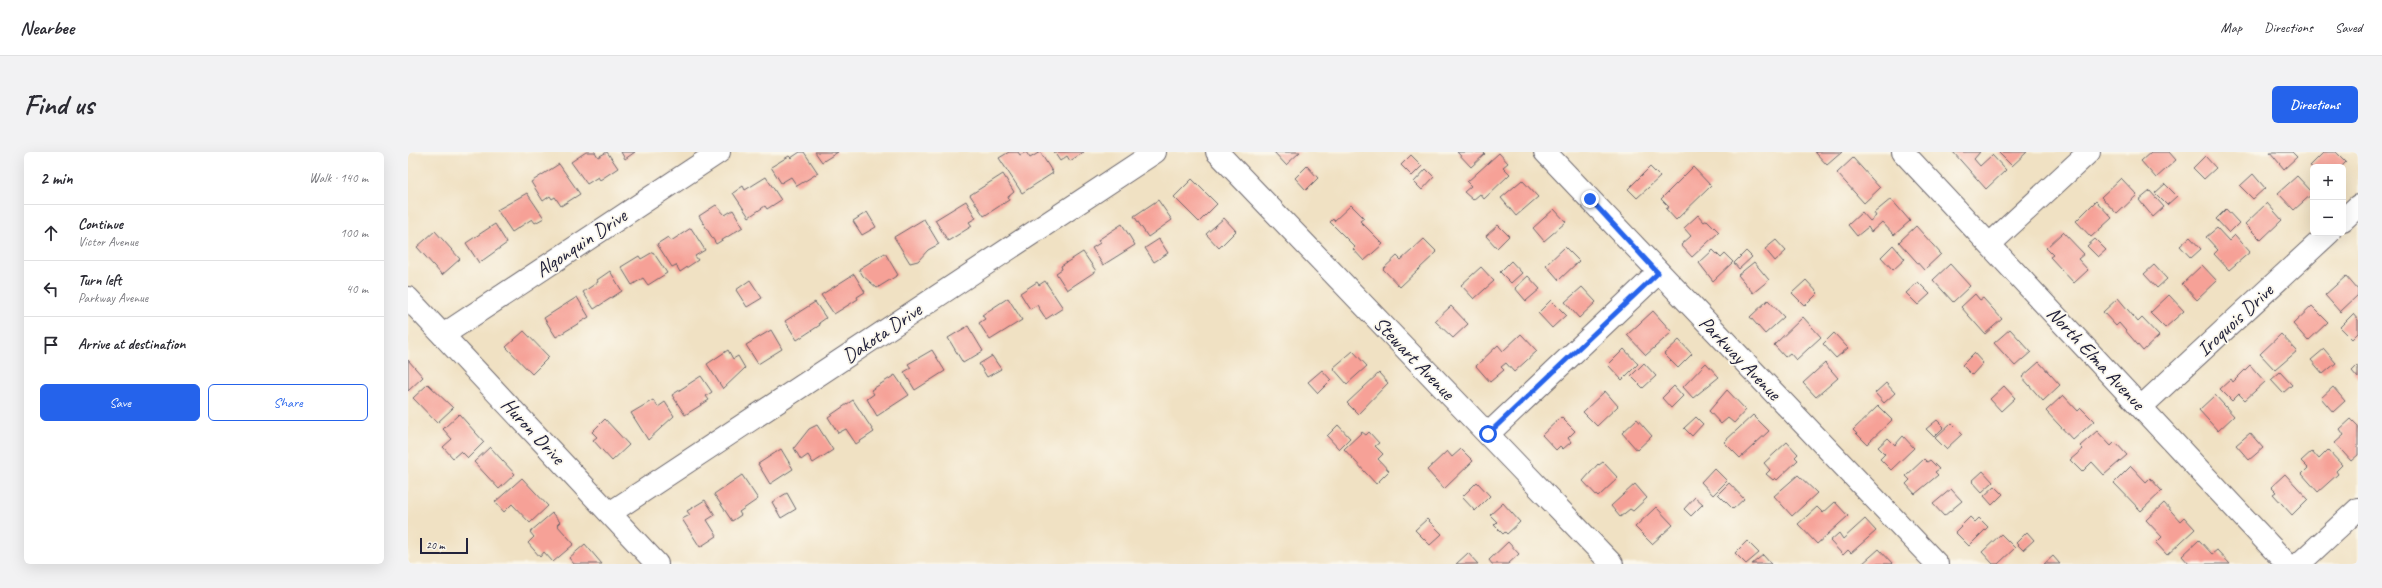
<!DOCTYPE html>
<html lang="en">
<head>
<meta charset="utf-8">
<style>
  body { margin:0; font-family:Caveat,sans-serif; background:#f2f2f3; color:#2b2b33 }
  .controls { position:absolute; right:12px; top:12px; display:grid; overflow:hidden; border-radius:6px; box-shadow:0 4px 16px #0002 }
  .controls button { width:36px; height:36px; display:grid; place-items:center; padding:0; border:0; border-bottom:1px solid #e1e1e2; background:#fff; color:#2b2b33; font:20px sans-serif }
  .scale { position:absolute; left:12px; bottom:10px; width:48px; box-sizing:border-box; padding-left:4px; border:2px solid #22223b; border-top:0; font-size:11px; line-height:14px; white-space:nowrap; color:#22223b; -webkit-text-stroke:3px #fbf7ec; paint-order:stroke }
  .stop { position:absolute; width:12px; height:12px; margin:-9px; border:3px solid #2563eb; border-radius:50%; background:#fff }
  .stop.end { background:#2563eb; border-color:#fff; box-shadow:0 1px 4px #0008 }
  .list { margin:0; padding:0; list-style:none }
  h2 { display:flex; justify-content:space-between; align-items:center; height:52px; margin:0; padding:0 16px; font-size:17px }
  h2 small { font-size:13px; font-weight:400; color:#7c7c81 }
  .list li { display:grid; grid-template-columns:26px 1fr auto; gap:12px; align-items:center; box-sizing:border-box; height:56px; padding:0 16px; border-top:1px solid #e1e1e2 }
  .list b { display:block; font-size:15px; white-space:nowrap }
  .list p { margin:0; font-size:13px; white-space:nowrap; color:#7c7c81 }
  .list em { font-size:13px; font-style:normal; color:#7c7c81 }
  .actions { display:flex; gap:8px; padding:12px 16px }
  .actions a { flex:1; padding:9px 0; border:1px solid #2563eb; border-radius:6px; text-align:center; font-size:14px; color:#2563eb }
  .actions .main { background:#2563eb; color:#fff }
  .icon { flex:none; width:22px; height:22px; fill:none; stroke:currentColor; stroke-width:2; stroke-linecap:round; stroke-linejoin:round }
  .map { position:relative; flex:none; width:1950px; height:412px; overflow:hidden; border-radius:6px }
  header { display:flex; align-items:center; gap:24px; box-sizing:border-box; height:56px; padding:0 20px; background:#fff; border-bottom:1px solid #e1e1e2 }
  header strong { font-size:19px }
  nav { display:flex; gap:22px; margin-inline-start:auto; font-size:14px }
  .intro { display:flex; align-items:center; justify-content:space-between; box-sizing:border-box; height:96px; padding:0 24px }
  h1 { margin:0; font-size:28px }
  .button { padding:10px 18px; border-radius:6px; background:#2563eb; color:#fff; font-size:14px; font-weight:700 }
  main { display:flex; gap:24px; padding:0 24px }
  aside { flex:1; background:#fff; border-radius:6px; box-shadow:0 4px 16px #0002 }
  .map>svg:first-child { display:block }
  .building { fill:#f6a197 }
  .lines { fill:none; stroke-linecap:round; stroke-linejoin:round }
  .minor-casing { stroke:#6a656b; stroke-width:24 }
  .minor { stroke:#fff; stroke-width:22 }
  .route { stroke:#2563eb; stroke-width:5 }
  .labels { text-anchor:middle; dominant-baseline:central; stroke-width:3.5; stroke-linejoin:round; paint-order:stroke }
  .street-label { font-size:20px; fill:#22223b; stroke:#fbf7ec }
</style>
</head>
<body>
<header>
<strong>Nearbee</strong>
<nav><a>Map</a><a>Directions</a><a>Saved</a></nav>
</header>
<div class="intro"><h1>Find us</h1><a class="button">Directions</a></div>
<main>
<aside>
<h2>2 min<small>Walk · 140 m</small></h2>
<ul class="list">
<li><svg class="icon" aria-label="ahead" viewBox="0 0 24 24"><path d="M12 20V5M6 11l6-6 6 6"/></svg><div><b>Continue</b><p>Victor Avenue</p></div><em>100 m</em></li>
<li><svg class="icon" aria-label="left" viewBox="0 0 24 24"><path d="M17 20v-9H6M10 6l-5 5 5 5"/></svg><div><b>Turn left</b><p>Parkway Avenue</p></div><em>40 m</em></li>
<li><svg class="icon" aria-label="arrive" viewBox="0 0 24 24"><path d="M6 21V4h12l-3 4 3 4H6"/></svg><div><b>Arrive at destination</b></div></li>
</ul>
<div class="actions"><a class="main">Save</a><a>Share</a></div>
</aside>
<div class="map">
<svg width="1950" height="412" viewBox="0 0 1950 412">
  <rect width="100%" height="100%" fill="#fbf7ec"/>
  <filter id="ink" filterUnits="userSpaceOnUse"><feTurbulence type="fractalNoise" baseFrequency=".025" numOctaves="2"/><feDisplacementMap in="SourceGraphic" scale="8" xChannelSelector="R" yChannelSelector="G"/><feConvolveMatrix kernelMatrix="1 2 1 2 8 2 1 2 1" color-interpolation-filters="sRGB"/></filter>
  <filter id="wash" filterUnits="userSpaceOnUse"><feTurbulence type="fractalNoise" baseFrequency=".012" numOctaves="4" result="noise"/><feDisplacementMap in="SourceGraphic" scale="16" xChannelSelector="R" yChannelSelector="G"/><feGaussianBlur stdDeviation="0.9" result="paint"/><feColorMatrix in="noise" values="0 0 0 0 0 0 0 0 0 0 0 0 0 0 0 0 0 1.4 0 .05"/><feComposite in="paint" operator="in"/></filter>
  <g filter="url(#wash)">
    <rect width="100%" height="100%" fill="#f0e1c3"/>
    <g id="blocks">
      <!-- building -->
      <g class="building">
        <polygon points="178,0 187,0 190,5 199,0 210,16 192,28 190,25 179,32 163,10"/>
        <polygon points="213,0 227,0 217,7"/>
        <polygon points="392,0 396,0 410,21 389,34 383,25 373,31 363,15 381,4 383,6"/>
        <polygon points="407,0 430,0 414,10"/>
        <polygon points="601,0 610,0 612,3 618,0 622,6 632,0 645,21 614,41 591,6"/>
        <polygon points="646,0 676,0 662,9 659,4 652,9"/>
        <polygon points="866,0 892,0 878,13"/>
        <polygon points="1049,0 1075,0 1077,2 1063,15"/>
        <polygon points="1407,0 1434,0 1419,13"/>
        <polygon points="1545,0 1572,0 1566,7 1572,14 1584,3 1598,18 1578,37"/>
        <polygon points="1590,0 1619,0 1604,14"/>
        <polygon points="1743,0 1761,0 1768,8 1748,26 1733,9"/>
        <polygon points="1862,0 1884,0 1889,5 1876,17"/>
        <polygon points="1916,0 1928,0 1938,10 1933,15 1905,16 1902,14"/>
        <polygon points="1091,1 1100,11 1095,15 1102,22 1076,47 1072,42 1065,48 1056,40 1063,34 1059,30"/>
        <polygon points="1003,3 1014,14 1004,24 993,13"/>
        <polygon points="1797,4 1808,16 1796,27 1785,16"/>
        <polygon points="1445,6 1472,36 1456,51 1429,21"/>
        <polygon points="151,12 172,42 153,54 147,45 144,47 142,44 135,49 123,30"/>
        <polygon points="899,14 910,26 898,38 887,26"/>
        <polygon points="1242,15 1252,25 1229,46 1220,37"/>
        <polygon points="1285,15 1303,34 1268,68 1258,57 1261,55 1253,47"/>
        <polygon points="1018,17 1026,25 1014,38 1006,30"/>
        <polygon points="595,22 606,40 600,45 601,48 576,64 562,43"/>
        <polygon points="1845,22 1857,36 1845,47 1832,34"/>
        <polygon points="1889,24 1905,41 1886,58 1870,41"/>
        <polygon points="358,25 373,48 359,57 357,54 341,65 325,41 335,34 337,38"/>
        <polygon points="1713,26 1729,43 1709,62 1693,45"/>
        <polygon points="784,27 809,52 791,70 766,45"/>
        <polygon points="1114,28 1130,45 1108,64 1093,46"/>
        <polygon points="1757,32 1769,44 1759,53 1747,41"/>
        <polygon points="1742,39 1756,55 1745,65 1731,48"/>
        <polygon points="119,41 136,66 127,71 124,67 104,80 89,58"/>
        <polygon points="1483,47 1502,69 1486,83 1474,70 1463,80 1460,75 1449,84 1440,73 1454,60 1462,69 1468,64 1466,61"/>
        <polygon points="750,48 764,68 740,85 726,64"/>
        <polygon points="558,49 568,66 561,70 564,74 540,89 527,68"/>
        <polygon points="1688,49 1704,66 1683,85 1668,69"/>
        <polygon points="1859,51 1874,68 1853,88 1837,72"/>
        <polygon points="308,53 317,63 325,58 335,75 308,92 291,64"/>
        <polygon points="943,53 956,66 952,69 975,92 956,109 945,97 947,95 922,70 925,67 926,69"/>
        <polygon points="1146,57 1158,70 1136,89 1125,76"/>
        <polygon points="1818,57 1831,71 1821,81 1808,67"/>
        <polygon points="459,60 468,75 454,83 445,69"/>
        <polygon points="1290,63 1296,70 1299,68 1311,80 1284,105 1273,93 1283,84 1276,76"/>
        <polygon points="816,66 828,79 811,96 798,82"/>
        <polygon points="516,67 531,92 520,98 510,109 502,111 486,85"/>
        <polygon points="87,72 99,91 71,111 58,91"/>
        <polygon points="714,72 727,93 695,113 684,96 692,91 690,88"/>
        <polygon points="1090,73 1101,84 1089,96 1078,84"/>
        <polygon points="1508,74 1533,102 1516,118 1491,90"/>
        <polygon points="283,76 297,98 287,104 290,108 272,120 268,113 264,115 249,92 260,85 263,89"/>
        <polygon points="1809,76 1821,89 1827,83 1842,100 1821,118 1806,102 1810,98 1798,85"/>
        <polygon points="27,79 52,107 34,123 9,95"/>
        <polygon points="1655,80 1676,102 1670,107 1680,118 1666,131 1642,105 1645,103 1638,96"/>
        <polygon points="1782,85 1793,97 1783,106 1772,94"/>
        <polygon points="751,87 760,101 746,110 737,96"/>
        <polygon points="1016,87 1029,100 992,135 975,117 989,104 993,108"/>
        <polygon points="1687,87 1698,98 1690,105 1679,94"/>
        <polygon points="1368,88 1378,99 1367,109 1357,97"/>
        <polygon points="1485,93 1497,107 1485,118 1473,105"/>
        <polygon points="1157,95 1171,109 1151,128 1138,113"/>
        <polygon points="1305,98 1313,106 1317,102 1325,110 1305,129 1291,111"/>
        <polygon points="1338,99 1344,105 1331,117 1326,111"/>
        <polygon points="245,100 259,121 240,133 235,126 224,133 213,115 231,104 233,107"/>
        <polygon points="675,100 688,119 659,138 648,121 654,117 653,114"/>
        <polygon points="477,101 490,123 469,136 455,124 451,117"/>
        <polygon points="1103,109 1114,121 1103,131 1092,120"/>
        <polygon points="1346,110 1361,128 1345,141 1330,123"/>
        <polygon points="1542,112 1562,134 1545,150 1525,128"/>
        <polygon points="1746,113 1759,127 1749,136 1736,122"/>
        <polygon points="1794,113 1809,129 1789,148 1774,132"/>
        <polygon points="1073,115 1086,129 1066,147 1053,133"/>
        <polygon points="202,119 214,139 186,157 175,140 190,130 189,128"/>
        <polygon points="446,122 457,140 449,145 450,147 426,162 413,143"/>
        <polygon points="1120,124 1132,137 1118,149 1107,136"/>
        <polygon points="1938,124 1950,138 1950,143 1932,160 1917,143"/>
        <polygon points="342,128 354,146 339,155 328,138"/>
        <polygon points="1398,128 1410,141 1397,154 1384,141"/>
        <polygon points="637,129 655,156 638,167 629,153 622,157 612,141 629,130 631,133"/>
        <polygon points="1510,130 1522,142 1510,153 1498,141"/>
        <polygon points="1174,135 1188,150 1171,166 1157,150"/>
        <polygon points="1567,142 1572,148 1575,146 1594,167 1577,182 1553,155"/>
        <polygon points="1761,143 1776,159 1757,176 1742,161"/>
        <polygon points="169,145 181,165 148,185 136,166"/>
        <polygon points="600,146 614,168 582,188 571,171 577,167 574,163"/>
        <polygon points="1710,146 1730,170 1734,166 1751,184 1735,199 1711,171 1708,174 1695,160"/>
        <polygon points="1143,148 1158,163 1144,176 1130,161"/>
        <polygon points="1360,148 1376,165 1357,182 1342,165"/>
        <polygon points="407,150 418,166 411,171 412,173 389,188 377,169"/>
        <polygon points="1043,154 1060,172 1045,186 1027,169"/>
        <polygon points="1904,154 1920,170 1900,189 1885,172"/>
        <polygon points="1245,159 1264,180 1238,203 1219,183"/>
        <polygon points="1945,162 1950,168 1950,181 1944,187 1932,175"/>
        <polygon points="1395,165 1413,185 1388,208 1382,201 1377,205 1366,193"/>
        <polygon points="560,174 575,199 555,211 540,186"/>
        <polygon points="1602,177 1623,200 1607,214 1586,191"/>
        <polygon points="363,178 374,197 350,212 338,193"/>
        <polygon points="116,179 141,205 124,222 98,195"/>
        <polygon points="1426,181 1440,196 1428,206 1415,192"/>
        <polygon points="1113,182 1129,199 1106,220 1098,211 1093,215 1096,218 1082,230 1068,214 1090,193 1095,199"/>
        <polygon points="1873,182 1889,199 1867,218 1852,202"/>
        <polygon points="1271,188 1284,202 1270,216 1256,202"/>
        <polygon points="1216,197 1230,212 1214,228 1200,213"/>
        <polygon points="1916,197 1928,211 1915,222 1903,208"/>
        <polygon points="320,198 325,207 330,204 337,216 315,237 299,212"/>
        <polygon points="524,198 537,219 507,238 496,220 503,216 500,212"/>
        <polygon points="945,199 959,214 939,232 925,216"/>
        <polygon points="1566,201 1575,211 1564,223 1554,213"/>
        <polygon points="584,204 593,217 579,225 571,212"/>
        <polygon points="0,208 15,225 0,239"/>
        <polygon points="1631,210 1652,233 1635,249 1614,225"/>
        <polygon points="1236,211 1248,224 1235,236 1223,224"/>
        <polygon points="1298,211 1311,225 1285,246 1275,235"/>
        <polygon points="1417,211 1430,226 1408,245 1395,231"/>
        <polygon points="1842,213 1857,230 1837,248 1831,242 1824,249 1812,237 1823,227 1825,230"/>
        <polygon points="1950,213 1950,226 1944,219"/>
        <polygon points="914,218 923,228 910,241 900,230"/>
        <polygon points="1872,220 1884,233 1875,241 1863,228"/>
        <polygon points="971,221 980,231 950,262 939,251"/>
        <polygon points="487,223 501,243 469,264 459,247 466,242 463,238"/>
        <polygon points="293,224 304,240 298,244 301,248 277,263 264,243"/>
        <polygon points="1478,231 1487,241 1476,251 1467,241"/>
        <polygon points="20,232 45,256 29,271 5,246"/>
        <polygon points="1266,234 1275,244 1263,256 1254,246"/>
        <polygon points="1596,234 1607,246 1593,259 1582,247"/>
        <polygon points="1925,235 1937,249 1925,260 1913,246"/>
        <polygon points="1319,238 1338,258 1326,271 1320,266 1313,272 1301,259"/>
        <polygon points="1197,239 1210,254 1189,274 1175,260"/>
        <polygon points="1655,243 1670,259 1673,256 1686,269 1665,288 1638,259"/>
        <polygon points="1807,243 1826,264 1810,279 1791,258"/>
        <polygon points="245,248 250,255 257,250 266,264 240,288 223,261"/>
        <polygon points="445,248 466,280 448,292 438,277 430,281 420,265"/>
        <polygon points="1470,254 1484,268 1459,292 1445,278"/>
        <polygon points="51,262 76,290 60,306 53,299 45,306 35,295 44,287 35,277"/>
        <polygon points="1345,263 1361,279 1332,306 1316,290"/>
        <polygon points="1153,265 1167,279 1160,286 1163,290 1155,297 1152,294 1148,298 1134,283"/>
        <polygon points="1288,265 1295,272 1284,284 1276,276"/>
        <polygon points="197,267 221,293 204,309 185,288 189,285 184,280"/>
        <polygon points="1229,267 1244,284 1229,298 1214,281"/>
        <polygon points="1943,267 1950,274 1950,303 1943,309 1927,291 1936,283 1932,277"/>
        <polygon points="1529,268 1536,275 1526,285 1518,277"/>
        <polygon points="1543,271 1554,282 1538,297 1527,286"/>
        <polygon points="409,273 425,298 405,311 400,303 393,308 386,296 401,277"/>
        <polygon points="930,273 942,286 931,297 919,284"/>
        <polygon points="1689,279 1703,294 1707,290 1719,303 1696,323 1684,310 1674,320 1662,308 1675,297 1672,294"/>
        <polygon points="954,280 958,283 961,280 971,291 967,294 975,302 970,307 981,319 968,332 936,297"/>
        <polygon points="1842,281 1855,296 1841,308 1828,293"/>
        <polygon points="1495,284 1506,296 1483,318 1472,307 1477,302 1470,295 1480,286 1487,293"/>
        <polygon points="1379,290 1390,302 1387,305 1390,308 1369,328 1367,326 1365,328 1358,322 1362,318 1356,311"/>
        <polygon points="82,295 107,322 91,337 66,310"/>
        <polygon points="373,297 385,317 362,332 350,312"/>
        <polygon points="1053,297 1065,309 1036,337 1019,318 1039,299 1044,305"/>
        <polygon points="1920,298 1934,313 1928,319 1930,322 1910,340 1894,322 1900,316 1893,309 1904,299 1911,307"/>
        <polygon points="1516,307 1519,310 1522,308 1531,317 1527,320 1530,323 1507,342 1498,332 1502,328 1498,324"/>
        <polygon points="1195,310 1210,326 1190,345 1175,329 1190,312 1191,313"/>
        <polygon points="1723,314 1738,330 1742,326 1754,339 1733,359 1706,331"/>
        <polygon points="1306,316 1319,329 1305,343 1293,330"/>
        <polygon points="1575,319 1585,330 1574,340 1564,329"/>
        <polygon points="1877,322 1900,347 1884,363 1865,342 1868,340 1863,335"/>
        <polygon points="334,323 350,347 331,360 333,363 324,369 306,342"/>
        <polygon points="1390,323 1409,341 1384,364 1366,344"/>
        <polygon points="114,326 140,354 122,371 104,352 96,360 87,350"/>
        <polygon points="1069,330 1082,344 1067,359 1054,345"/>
        <polygon points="1321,331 1336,347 1325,357 1310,342"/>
        <polygon points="1227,332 1239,346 1225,359 1222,357 1212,365 1203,354"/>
        <polygon points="1587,334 1595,342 1584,353 1576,344"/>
        <polygon points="1543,337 1554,349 1536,364 1525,352"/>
        <polygon points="379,341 388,357 373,366 364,350"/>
        <polygon points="1287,345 1295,352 1283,364 1276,357"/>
        <polygon points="297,348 307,363 299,368 309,384 292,395 274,367 282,363 279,359"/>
        <polygon points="1427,350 1440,364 1409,392 1390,372 1409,355 1415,361"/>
        <polygon points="1095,351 1112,370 1099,382 1097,380 1095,382 1086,373 1089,370 1082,363"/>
        <polygon points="1756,351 1772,369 1776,365 1787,377 1759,403 1748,391 1754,385 1738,368"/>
        <polygon points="1248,355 1265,373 1244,392 1227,375"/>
        <polygon points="144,361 152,370 149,373 166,392 145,410 136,400 132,405 120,391 126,385 122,380"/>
        <polygon points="1562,365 1567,370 1571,366 1580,375 1561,394 1547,380"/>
        <polygon points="1019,367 1034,382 1022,393 1007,378"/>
        <polygon points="1457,367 1468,379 1443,401 1440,398 1435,403 1422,389 1431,381 1435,387"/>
        <polygon points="1619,380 1626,388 1615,398 1608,391"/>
        <polygon points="1593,382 1607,396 1590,412 1585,412 1574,400"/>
        <polygon points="1791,388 1804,402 1809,398 1822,412 1781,412 1774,404"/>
        <polygon points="1339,389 1351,401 1338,412 1327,401"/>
        <polygon points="1100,390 1111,402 1100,412 1084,412 1081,408"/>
        <polygon points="177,392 194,412 166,412 161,406"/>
        <polygon points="1471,397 1485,412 1454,412"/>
        <polygon points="1060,401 1070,412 1048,412"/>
        <polygon points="1355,403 1363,412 1344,412"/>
        <polygon points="1645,404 1652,412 1636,412"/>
      </g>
    </g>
  </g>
  <g filter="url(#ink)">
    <use href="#blocks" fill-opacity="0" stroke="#6a656b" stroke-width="1"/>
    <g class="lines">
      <!-- minor casing -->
      <g class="minor-casing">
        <g id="minor">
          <polyline points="809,0 1204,412"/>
          <polyline points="1137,0 1529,412"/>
          <polyline points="1495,0 1879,412"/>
          <polyline points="1935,68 1950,54"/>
          <polyline points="1582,92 1681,0"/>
          <polyline points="0,146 249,412"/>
          <polyline points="35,183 311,0"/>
          <polyline points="1733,255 1921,81"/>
          <polyline points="1080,282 1250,121"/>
          <polyline points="202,361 747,0"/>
          <polyline points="1891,412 1950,357"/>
        </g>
      </g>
      <!-- minor -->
      <use href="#minor" class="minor"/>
    </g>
  </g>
  <g class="lines" filter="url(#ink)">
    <!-- route -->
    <polyline class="route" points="1080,282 1250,121 1182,47"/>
  </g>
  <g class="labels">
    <!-- street labels -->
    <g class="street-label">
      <text transform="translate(173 91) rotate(-34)">Algonquin Drive</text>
      <text transform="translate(1827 168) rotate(-43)">Iroquois Drive</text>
      <text transform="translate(474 181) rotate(-34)">Dakota Drive</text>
      <text transform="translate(1006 206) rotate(46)">Stewart Avenue</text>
      <text transform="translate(1332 206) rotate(46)">Parkway Avenue</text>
      <text transform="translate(1688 206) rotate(47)">North Elma Avenue</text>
      <text transform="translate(125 279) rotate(47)">Huron Drive</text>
    </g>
  </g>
</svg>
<div class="controls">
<button>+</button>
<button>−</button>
</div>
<div class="scale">20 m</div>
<div class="stop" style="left:1080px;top:282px"></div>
<div class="stop end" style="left:1182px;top:47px"></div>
</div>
</main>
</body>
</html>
